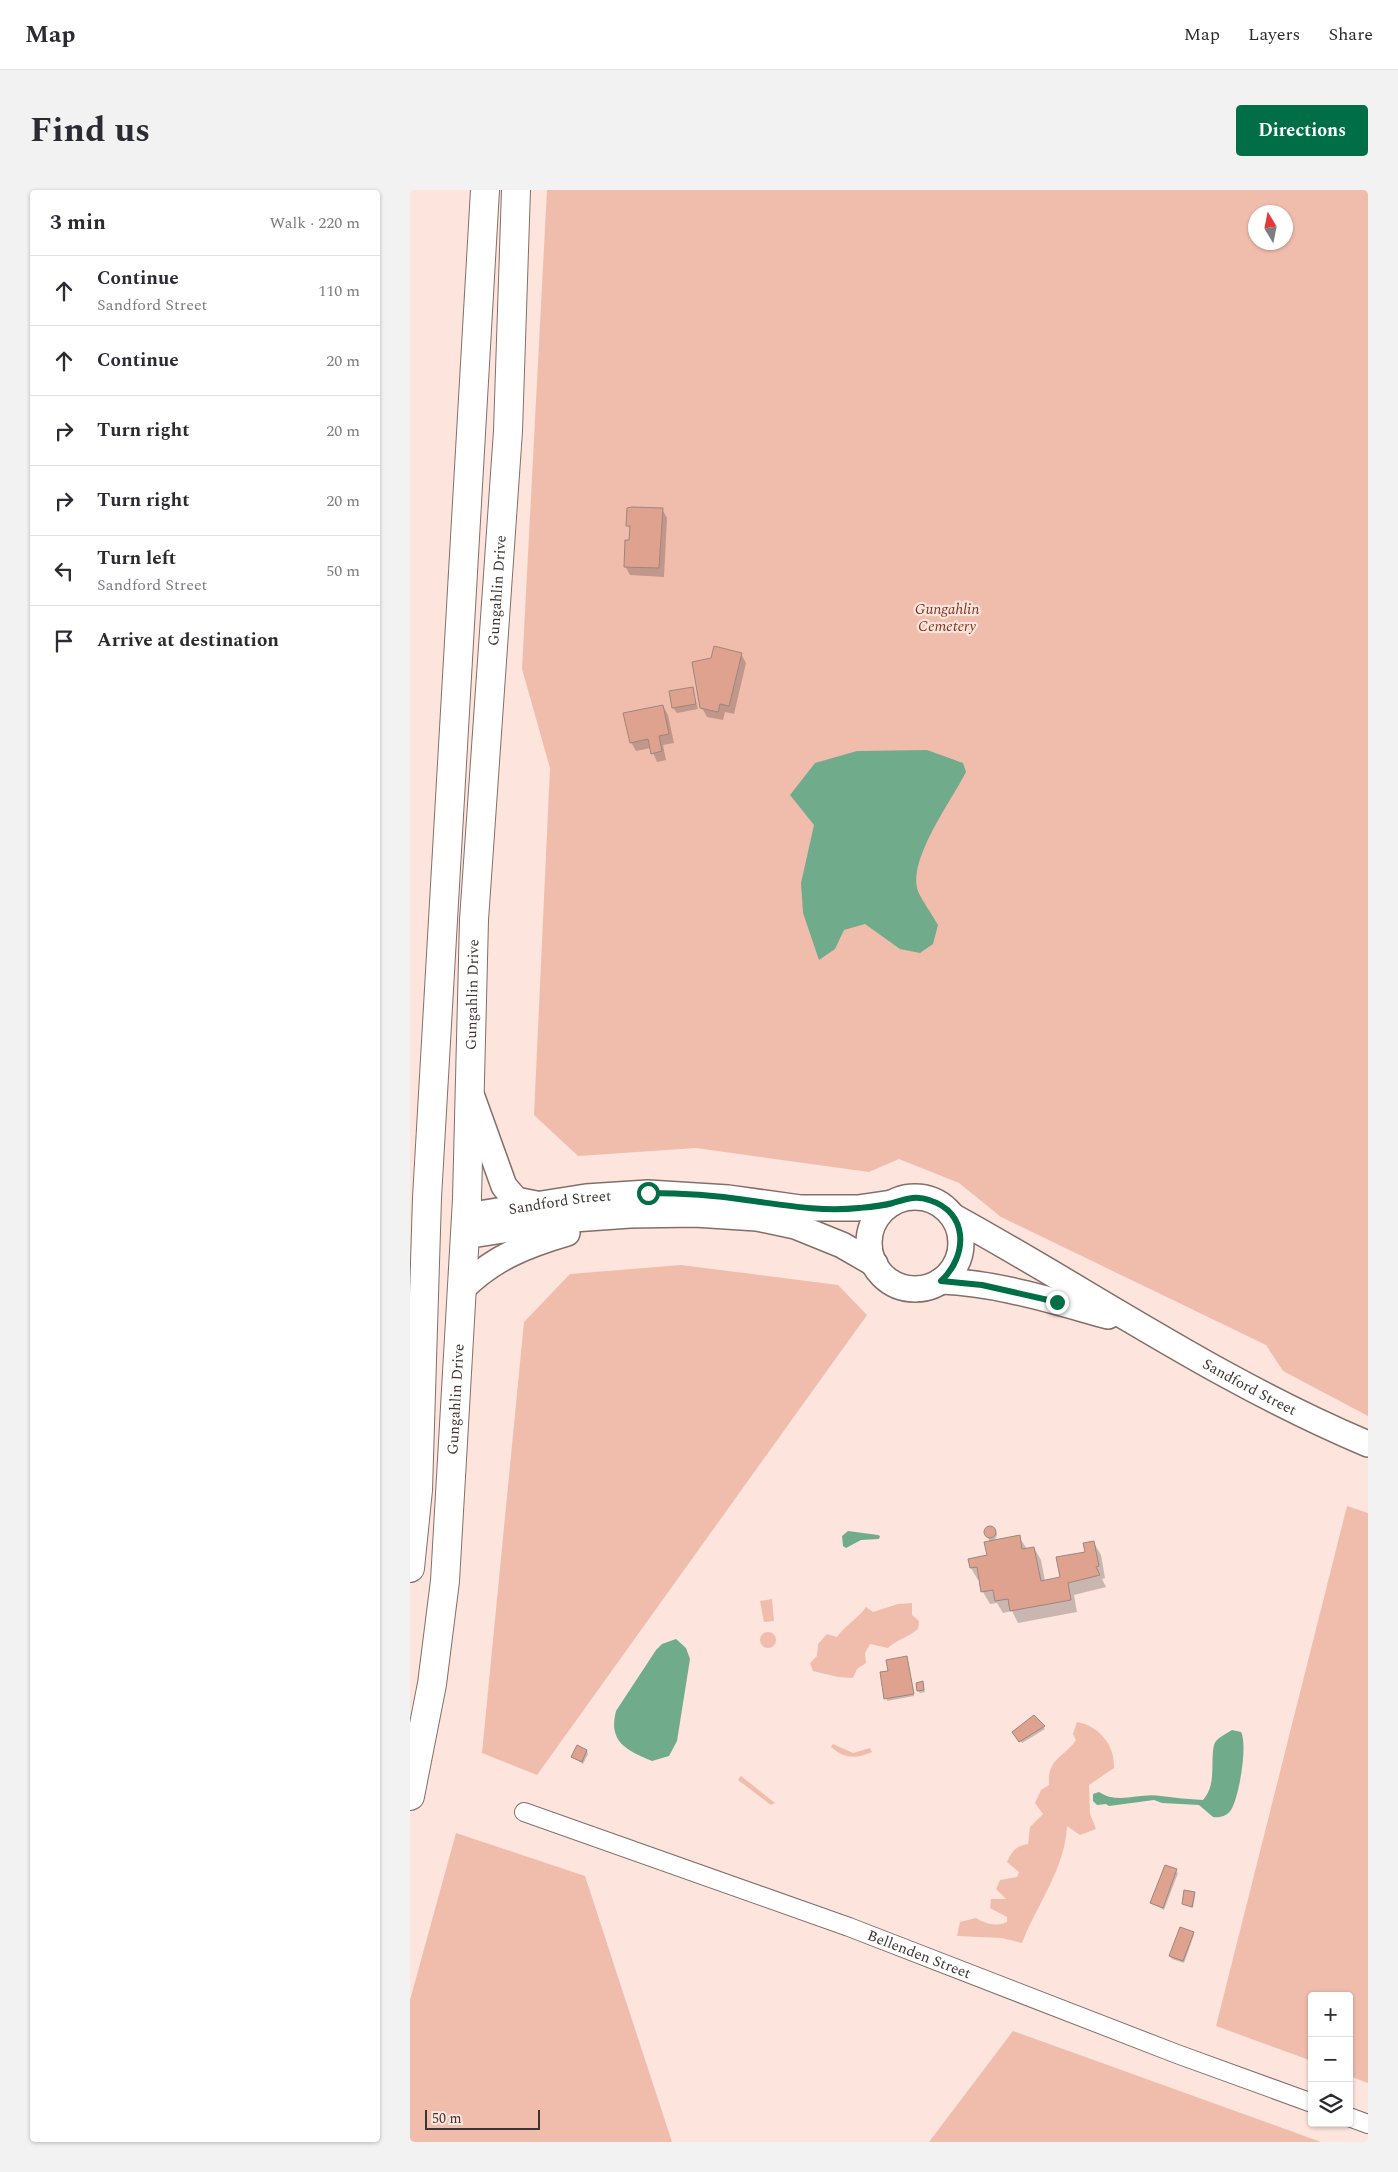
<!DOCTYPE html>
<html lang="en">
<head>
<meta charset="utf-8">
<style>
  body { margin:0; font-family:Spectral,serif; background:#f2f2f3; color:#2b2b33 }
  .controls { position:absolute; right:15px; bottom:15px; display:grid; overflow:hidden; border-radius:5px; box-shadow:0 1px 4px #0004 }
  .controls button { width:45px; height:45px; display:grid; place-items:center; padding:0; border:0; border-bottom:1px solid #e1e1e2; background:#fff; color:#2b2b33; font:25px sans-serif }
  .compass { position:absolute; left:838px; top:15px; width:45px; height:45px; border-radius:50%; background:#fff; box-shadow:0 1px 4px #0004; rotate:350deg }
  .scale { position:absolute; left:15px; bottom:12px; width:115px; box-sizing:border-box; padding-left:5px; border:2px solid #3d3431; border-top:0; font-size:14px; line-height:18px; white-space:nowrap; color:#3d3431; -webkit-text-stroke:4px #fde4dd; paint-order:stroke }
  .stop { position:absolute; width:15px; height:15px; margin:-11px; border:4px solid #006e46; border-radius:50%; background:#fff }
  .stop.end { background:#006e46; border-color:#fff; box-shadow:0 1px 5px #0008 }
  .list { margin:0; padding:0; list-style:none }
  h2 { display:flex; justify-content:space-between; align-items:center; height:65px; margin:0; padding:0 20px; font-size:21px }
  h2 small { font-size:16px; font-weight:400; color:#7c7c81 }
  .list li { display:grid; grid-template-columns:32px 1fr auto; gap:15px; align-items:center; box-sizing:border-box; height:70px; padding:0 20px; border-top:1px solid #e1e1e2 }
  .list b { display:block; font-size:19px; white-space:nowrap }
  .list p { margin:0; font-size:16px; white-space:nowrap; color:#7c7c81 }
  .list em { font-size:16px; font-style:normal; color:#7c7c81 }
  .icon { flex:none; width:28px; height:28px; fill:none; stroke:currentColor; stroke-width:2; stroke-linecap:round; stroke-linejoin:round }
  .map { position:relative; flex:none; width:958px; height:1952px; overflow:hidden; border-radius:5px }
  header { display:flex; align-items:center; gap:30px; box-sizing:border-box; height:70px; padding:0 25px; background:#fff; border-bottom:1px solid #e1e1e2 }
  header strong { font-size:24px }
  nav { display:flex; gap:28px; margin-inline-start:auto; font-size:18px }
  .intro { display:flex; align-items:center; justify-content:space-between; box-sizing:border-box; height:120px; padding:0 30px }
  h1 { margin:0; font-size:35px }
  .button { padding:12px 22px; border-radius:5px; background:#006e46; color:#fff; font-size:18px; font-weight:700 }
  main { display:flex; gap:30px; padding:0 30px }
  aside { flex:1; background:#fff; border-radius:5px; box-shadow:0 1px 4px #0004 }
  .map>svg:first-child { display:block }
  .green { fill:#f0bdad; fill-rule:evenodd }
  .water { fill:#70ab8b }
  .shadow { fill:#0003 }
  .building { fill:#dfa28f; stroke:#9c867f }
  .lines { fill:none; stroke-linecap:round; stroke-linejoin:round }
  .minor-casing { stroke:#846f68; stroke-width:20 }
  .secondary-casing { stroke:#846f68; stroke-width:28 }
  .primary-casing { stroke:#846f68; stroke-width:30 }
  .minor { stroke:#fff; stroke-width:18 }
  .secondary { stroke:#fff; stroke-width:25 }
  .primary { stroke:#fff; stroke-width:28 }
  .route { stroke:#006e46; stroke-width:6 }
  .labels { text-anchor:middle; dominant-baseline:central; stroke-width:4.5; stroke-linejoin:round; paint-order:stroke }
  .street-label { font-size:15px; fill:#3d3431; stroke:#fde4dd }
  .park-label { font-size:15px; font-style:italic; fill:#7f361e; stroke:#fde4dd }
</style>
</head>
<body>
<header>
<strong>Map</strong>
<nav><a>Map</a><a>Layers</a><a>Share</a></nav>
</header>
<div class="intro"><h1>Find us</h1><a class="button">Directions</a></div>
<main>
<aside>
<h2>3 min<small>Walk · 220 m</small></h2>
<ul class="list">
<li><svg class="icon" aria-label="ahead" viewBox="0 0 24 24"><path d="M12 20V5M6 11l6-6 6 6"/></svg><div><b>Continue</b><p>Sandford Street</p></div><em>110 m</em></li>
<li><svg class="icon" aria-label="ahead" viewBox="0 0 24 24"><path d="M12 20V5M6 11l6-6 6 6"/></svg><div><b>Continue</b></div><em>20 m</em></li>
<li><svg class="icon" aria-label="right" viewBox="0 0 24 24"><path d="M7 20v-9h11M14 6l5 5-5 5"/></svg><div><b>Turn right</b></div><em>20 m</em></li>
<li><svg class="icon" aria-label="right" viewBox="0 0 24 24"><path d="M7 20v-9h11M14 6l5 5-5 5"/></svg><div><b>Turn right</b></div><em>20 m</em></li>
<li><svg class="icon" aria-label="left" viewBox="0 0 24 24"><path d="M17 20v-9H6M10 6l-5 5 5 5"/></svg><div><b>Turn left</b><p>Sandford Street</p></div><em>50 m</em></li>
<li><svg class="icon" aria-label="arrive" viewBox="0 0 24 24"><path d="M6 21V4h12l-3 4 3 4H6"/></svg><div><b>Arrive at destination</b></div></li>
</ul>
</aside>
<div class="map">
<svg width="958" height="1952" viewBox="0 0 958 1952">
  <rect width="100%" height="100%" fill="#fde4dd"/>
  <!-- green -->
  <g class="green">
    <path d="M137,0H958V1226L873,1181L856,1155L591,1027L549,993L489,969L459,982L286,958L168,966L124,925L140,578L112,479ZM846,22H876V52H846Z"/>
    <polygon points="271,1075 428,1095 457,1125 127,1585 72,1563 114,1132 160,1084"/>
    <polygon points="937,1316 958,1323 958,1893 939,1886 939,1806 902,1806 902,1871 806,1836"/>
    <polygon points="362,1409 364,1431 354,1432 350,1411"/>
    <path d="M502,1413V1425L509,1431L508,1439C497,1448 486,1450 478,1458L460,1454L455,1463L456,1473L447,1479L443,1488L428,1487L403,1481L400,1473L407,1466L408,1454L417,1444L427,1447C436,1434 447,1430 456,1417L463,1422L488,1414Z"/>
    <circle cx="358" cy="1450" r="8"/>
    <path d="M667,1532C689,1536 705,1555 704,1578L679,1595L680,1624L686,1639L670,1645L657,1636C655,1679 627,1714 612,1753L592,1748L547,1746L550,1732L566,1728C576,1734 585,1737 597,1732V1727L580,1718L581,1709H596L586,1699L590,1690L607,1687L609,1682L597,1672C602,1661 606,1656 618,1654L620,1637L633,1624L625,1613L631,1600L639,1595C637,1568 654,1568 666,1550L663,1544Z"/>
    <path d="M423,1554L443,1563L460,1558L462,1562C446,1569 435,1569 421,1557Z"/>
    <polygon points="331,1586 365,1613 361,1615 328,1590"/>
    <polygon points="46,1643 175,1686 262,1952 0,1952 0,1810"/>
    <polygon points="603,1841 911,1952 519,1952"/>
  </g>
  <!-- water -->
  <g class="water">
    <path d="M517,560L553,573L556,582C542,610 500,666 507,698C508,705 524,727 528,735L523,754L510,763L490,759L455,734L434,740L425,759L409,770L393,723L391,693L404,635L380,605L405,573L447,561Z"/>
    <polygon points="438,1341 468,1345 470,1346 469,1349 451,1350 436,1358 433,1356 432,1346"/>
    <path d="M266,1449L276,1458L280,1469L267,1551L259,1566L242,1571C216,1560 198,1552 206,1521L246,1460L252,1454Z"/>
    <path d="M822,1540L831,1542C838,1554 829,1608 821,1620C817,1626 810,1628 803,1627L789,1615L752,1613L744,1610L699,1616L696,1614L687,1615L683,1611V1604L689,1602C708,1615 730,1602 751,1606C766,1608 778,1609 793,1610C807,1594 800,1573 804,1555C806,1548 816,1544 822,1540Z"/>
  </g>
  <!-- shadow -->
  <g class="shadow">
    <polygon points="252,319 257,328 254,387 220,385 215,376 221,341 218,335"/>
    <polygon points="331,464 336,473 324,524 315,522 313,530 297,527 292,518"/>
    <polygon points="282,498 288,519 267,523 263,518"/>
    <polygon points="253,516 258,525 264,553 253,555 256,570 247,572 241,558 226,561 221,552"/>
    <polygon points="579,1337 583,1337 587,1344 586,1348 582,1352 609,1347 617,1359 624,1358 631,1370 635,1391 651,1388 684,1353 691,1365 695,1388 692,1389 696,1397 664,1405 667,1422 608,1433 602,1421 593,1423 587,1413 580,1414 573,1402 570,1389 568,1390 561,1378 578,1366 580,1352 575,1342"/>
    <polygon points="496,1467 504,1506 477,1511 479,1482"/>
    <polygon points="513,1495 515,1502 510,1503 508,1501"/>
    <polygon points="624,1527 635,1539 612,1553 604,1542"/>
    <polygon points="177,1561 178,1564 173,1574 163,1567"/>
    <polygon points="756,1676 768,1683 754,1720 742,1713"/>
    <polygon points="775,1701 785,1706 783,1718 773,1714"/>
    <polygon points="783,1743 784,1745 774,1773 762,1769 760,1766"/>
  </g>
  <!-- building -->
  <g class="building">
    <polygon points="222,317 253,318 249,378 214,377 215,350 219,350 220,336 216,336 217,318"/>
    <polygon points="304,456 332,463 319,516 310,514 308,522 290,518 282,472 301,468"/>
    <polygon points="283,497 286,514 262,518 259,501"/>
    <polygon points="253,515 259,544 249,546 252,561 241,564 238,549 220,553 213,523"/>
    <circle cx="580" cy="1342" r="6"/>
    <polygon points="610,1345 612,1359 624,1357 631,1391 650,1387 646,1367 675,1362 673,1353 684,1351 689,1376 686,1377 690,1385 658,1393 661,1410 600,1421 598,1409 585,1411 583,1400 571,1402 567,1377 560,1378 558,1369 577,1365 574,1352"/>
    <polygon points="497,1466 504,1504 474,1509 470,1482 478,1481 476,1470"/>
    <polygon points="513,1491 514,1500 507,1501 506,1493"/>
    <polygon points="624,1525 635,1536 609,1552 602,1542"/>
    <polygon points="167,1555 177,1560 172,1572 161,1567"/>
    <polygon points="755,1675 767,1679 753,1718 740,1713"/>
    <polygon points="774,1700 785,1702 782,1717 772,1714"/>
    <polygon points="770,1737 784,1742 773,1771 759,1766"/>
  </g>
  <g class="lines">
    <!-- minor casing -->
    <g class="minor-casing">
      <g id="minor">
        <path id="s1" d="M114,1622L439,1737L767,1864L902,1913"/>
        <polyline points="939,1927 958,1934"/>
      </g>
    </g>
    <!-- secondary casing -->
    <g class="secondary-casing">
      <g id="secondary">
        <polyline points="62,907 94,996 106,1010 126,1014"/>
        <circle cx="505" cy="1053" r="46"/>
        <path id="s2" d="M56,1026L176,1007L238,1003L318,1008L390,1018H448L482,1013"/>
        <path id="s3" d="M544,1027C682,1103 812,1193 958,1254"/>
        <polyline points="55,1046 163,1029 220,1025 285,1024 347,1028 385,1036 432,1055 465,1074"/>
        <path d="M531,1091C588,1093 643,1111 698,1126"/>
        <path d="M52,1099C83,1068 116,1055 157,1043"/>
      </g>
    </g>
    <!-- primary casing -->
    <g class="primary-casing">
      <g id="primary">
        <polyline points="0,1378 8,1300 17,1008 75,0"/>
        <path id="s4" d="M0,1606L22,1494L35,1391L57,1009L64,730L98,241L106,0"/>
      </g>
    </g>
    <!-- minor -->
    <use href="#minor" class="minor"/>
    <!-- secondary -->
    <use href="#secondary" class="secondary"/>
    <!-- primary -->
    <use href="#primary" class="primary"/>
  </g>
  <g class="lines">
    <!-- route -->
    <path class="route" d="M238,1003C270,1003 304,1005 336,1010C374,1015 410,1022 449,1018C460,1017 472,1016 483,1013C496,1009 506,1005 519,1010C559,1022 558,1066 531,1091L572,1095L647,1112"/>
  </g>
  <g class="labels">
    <!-- street labels -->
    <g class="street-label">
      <text stroke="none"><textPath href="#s4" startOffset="1210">Gungahlin Drive</textPath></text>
      <text stroke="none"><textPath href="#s4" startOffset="805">Gungahlin Drive</textPath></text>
      <text stroke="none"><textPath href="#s2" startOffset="95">Sandford Street</textPath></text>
      <text stroke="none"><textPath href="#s3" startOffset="341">Sandford Street</textPath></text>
      <text stroke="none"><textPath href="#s4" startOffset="400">Gungahlin Drive</textPath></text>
      <text stroke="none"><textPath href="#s1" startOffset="420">Bellenden Street</textPath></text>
    </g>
    <!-- park labels -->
    <g class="park-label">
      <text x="537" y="419">Gungahlin<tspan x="537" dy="17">Cemetery</tspan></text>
    </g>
  </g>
</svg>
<div class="controls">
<button>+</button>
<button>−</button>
<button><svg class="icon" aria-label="layers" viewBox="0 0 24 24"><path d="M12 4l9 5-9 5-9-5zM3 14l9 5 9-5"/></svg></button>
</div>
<svg class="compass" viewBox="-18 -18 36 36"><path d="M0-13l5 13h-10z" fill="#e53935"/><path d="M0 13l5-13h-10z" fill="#7c7c81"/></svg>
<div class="scale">50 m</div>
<div class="stop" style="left:238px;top:1003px"></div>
<div class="stop end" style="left:647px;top:1112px"></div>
</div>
</main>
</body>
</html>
